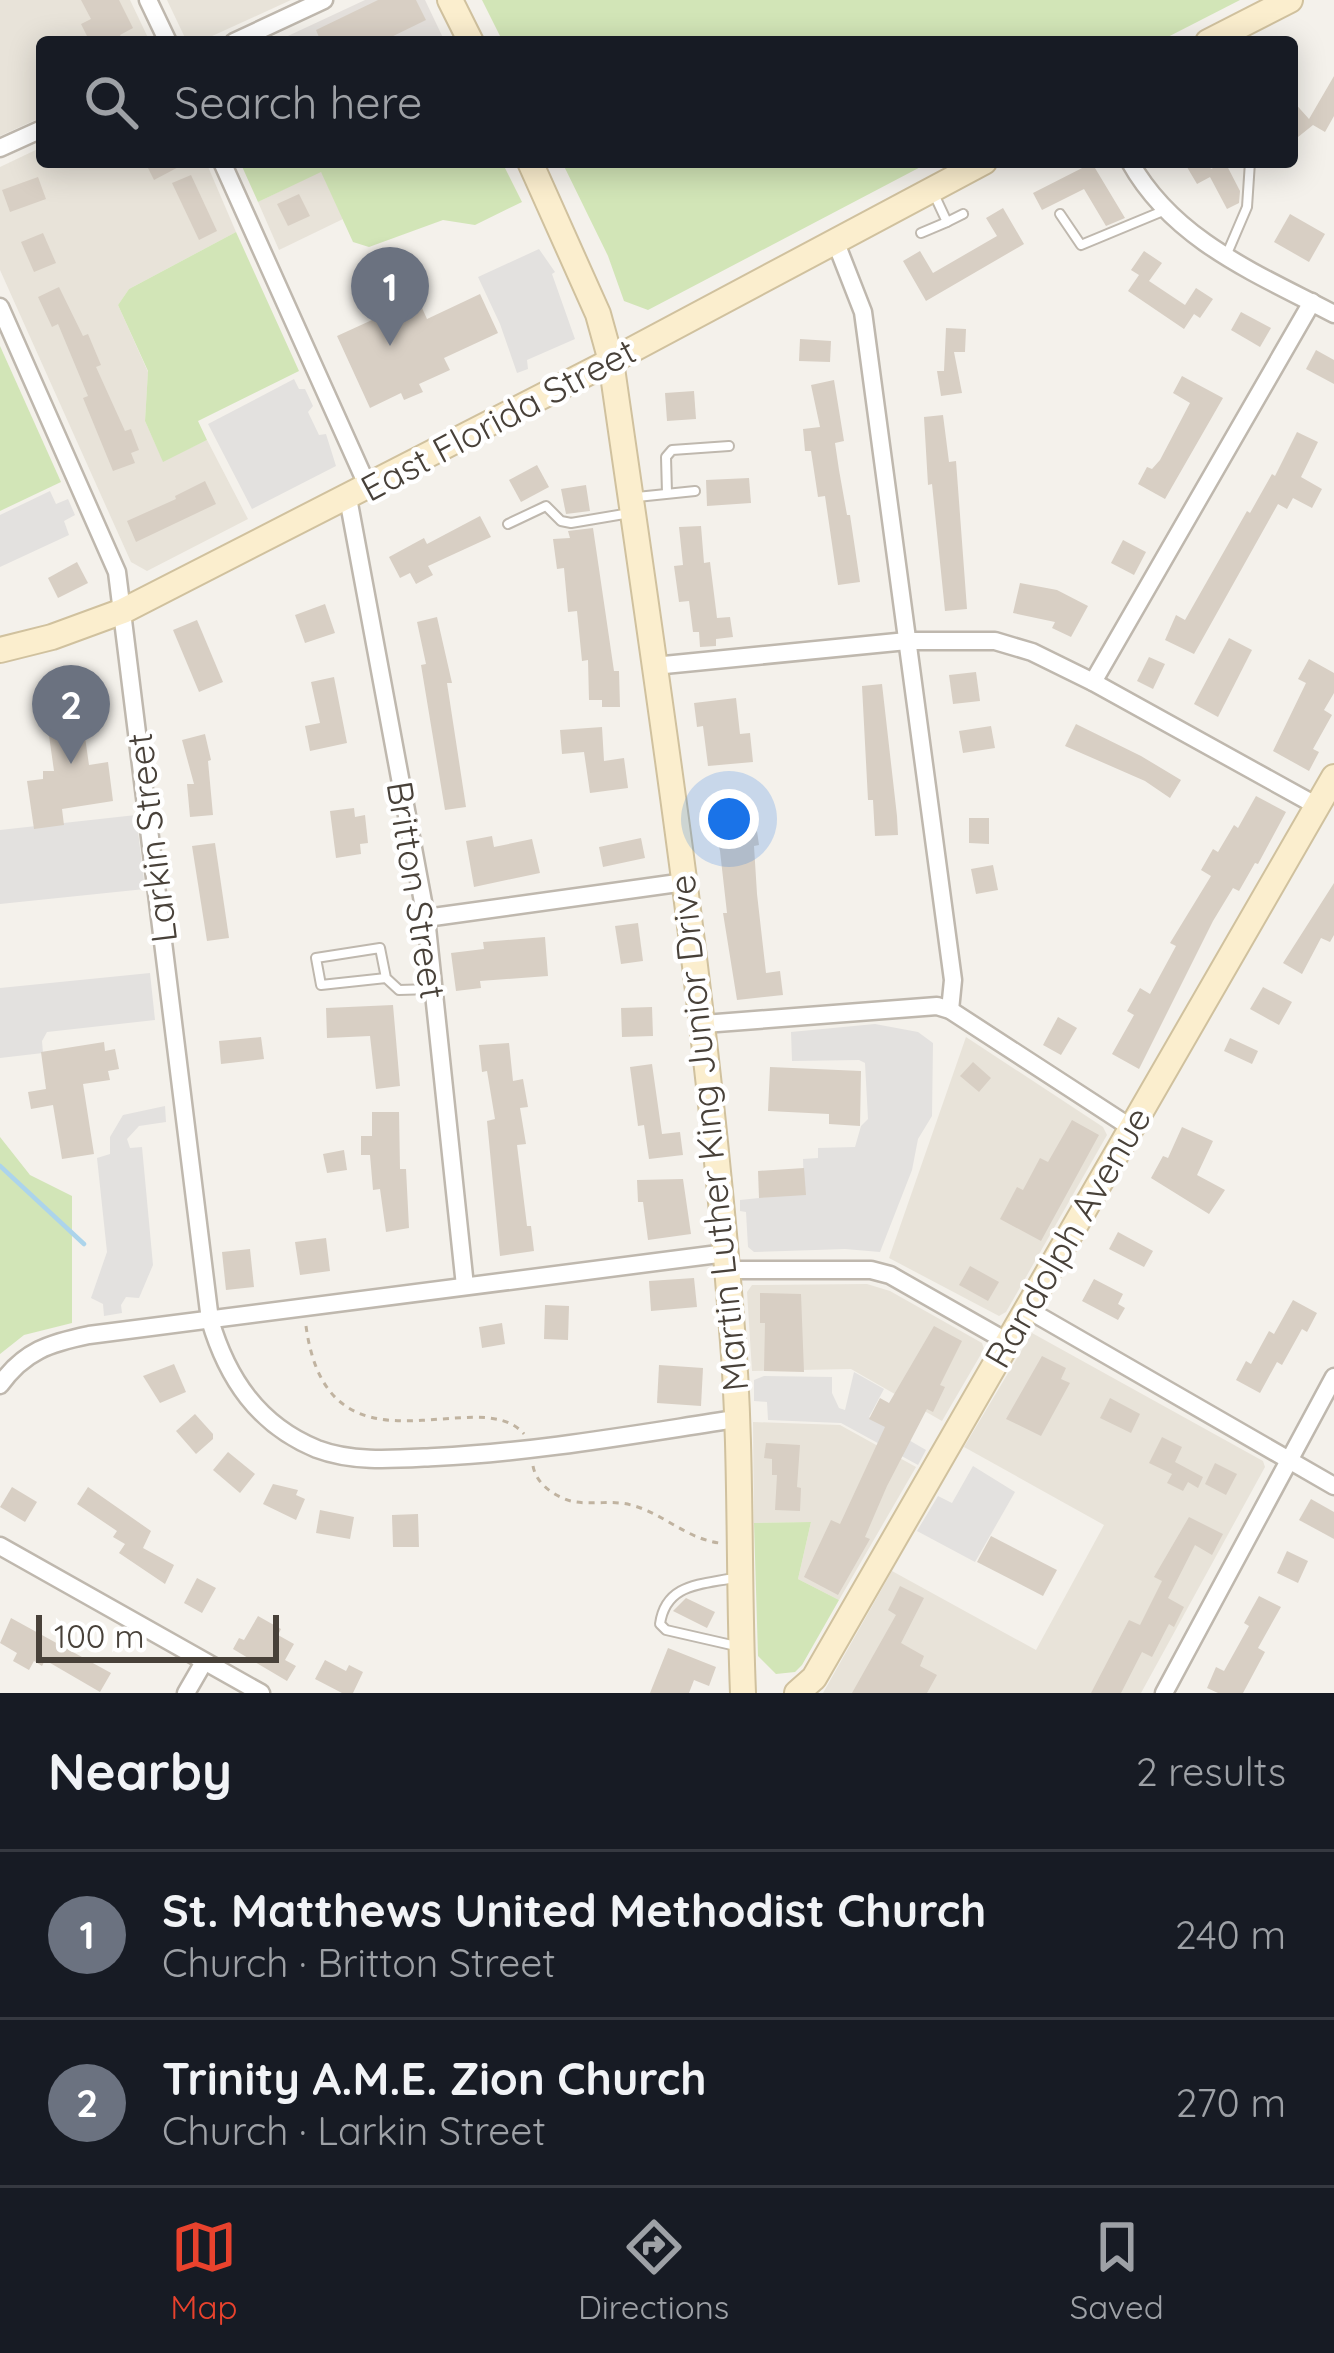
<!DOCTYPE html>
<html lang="en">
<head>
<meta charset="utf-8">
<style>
  body { margin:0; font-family:Quicksand,sans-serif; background:#20242c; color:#f1f3f6 }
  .scale { position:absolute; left:36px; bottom:30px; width:243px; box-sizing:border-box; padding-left:12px; border:6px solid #484139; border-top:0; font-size:33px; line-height:42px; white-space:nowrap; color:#484139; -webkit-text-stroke:9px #fff; paint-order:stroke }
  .you { position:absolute; left:729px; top:819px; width:42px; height:42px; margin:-30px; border:9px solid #fff; border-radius:50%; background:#1a73e8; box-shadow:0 0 0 18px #1a73e833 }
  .badge { display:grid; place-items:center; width:78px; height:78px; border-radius:50%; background:#e9422d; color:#fff; font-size:39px; font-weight:700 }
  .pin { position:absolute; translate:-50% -99px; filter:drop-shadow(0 3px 6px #0008) }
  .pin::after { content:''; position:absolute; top:63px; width:42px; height:36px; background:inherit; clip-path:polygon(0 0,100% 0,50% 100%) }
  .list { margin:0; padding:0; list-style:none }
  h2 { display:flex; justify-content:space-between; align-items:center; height:156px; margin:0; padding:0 48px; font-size:51px }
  h2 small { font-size:39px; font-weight:400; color:#9ea1a6 }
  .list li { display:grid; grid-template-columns:78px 1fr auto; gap:36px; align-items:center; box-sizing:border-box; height:168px; padding:0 48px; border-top:3px solid #363941 }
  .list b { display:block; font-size:45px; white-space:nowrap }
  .list p { margin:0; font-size:39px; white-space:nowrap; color:#9ea1a6 }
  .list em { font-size:39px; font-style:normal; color:#9ea1a6 }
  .icon { flex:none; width:66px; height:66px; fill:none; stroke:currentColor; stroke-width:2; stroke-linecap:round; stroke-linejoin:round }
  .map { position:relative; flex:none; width:1334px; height:1693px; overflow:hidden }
  .search { position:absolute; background:#171b24; box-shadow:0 6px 30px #0003; left:36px; right:36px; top:36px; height:132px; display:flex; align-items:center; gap:30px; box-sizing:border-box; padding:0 42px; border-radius:12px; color:#9ea1a6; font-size:45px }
  .sheet { height:492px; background:#171b24 }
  nav { display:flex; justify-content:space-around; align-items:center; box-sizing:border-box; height:168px; border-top:3px solid #363941; background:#171b24; font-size:33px; color:#9ea1a6 }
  nav a { display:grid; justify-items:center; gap:6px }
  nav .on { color:#e9422d }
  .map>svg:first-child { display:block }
  .residential { fill:#e8e3d9 }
  .industrial { fill:#e4e0dc }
  .green { fill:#d2e5b7 }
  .parking { fill:#e3e1df }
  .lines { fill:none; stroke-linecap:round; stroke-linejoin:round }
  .stream { stroke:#acd4eb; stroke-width:4.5 }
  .building { fill:#d8cfc4 }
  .lane-casing { stroke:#bfb8ae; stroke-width:12 }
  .street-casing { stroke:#bfb8ae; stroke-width:21 }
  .secondary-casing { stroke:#d0c19e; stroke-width:28 }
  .path { stroke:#c0b3a0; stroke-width:3; stroke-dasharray:6 6; stroke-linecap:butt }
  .lane { stroke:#fff; stroke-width:8 }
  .street { stroke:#fff; stroke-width:16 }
  .secondary { stroke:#fbeece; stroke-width:24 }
  .labels { text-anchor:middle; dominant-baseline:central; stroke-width:9; stroke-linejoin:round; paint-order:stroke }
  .street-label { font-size:36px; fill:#484139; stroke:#fff }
</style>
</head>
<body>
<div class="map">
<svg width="1334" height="1693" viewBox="0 0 1334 1693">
  <rect width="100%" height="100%" fill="#f4f1eb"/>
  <!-- residential -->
  <g class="residential">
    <polygon points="0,0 130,0 150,42 42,42 42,117 0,136"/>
    <polygon points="167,0 291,0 199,42 187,42"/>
    <polygon points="42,147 42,162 206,162 236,232 129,289 118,305 148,372 145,421 163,461 207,440 248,519 147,571 131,562 0,270 0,167"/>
    <polygon points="321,171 343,219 279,250 258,202"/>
    <polygon points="966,1037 1103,1127 1107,1135 1006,1312 999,1316 889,1258"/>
    <polygon points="867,1284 890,1291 982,1343 984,1349 942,1421 851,1369 752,1371 747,1292 752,1285"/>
    <polygon points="1032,1333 1263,1461 1265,1467 1141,1693 823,1693 892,1571 1036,1650 1104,1525 964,1447"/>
    <polygon points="753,1422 840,1425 916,1467 839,1600 798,1579 811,1522 754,1523"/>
  </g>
  <!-- industrial -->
  <polygon class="industrial" points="365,0 425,0 445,42 275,42"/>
  <!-- green -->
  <g class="green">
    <polygon points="482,0 1240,0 1158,42 503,42"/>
    <polygon points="240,162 502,162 522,202 475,225 443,220 369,247 353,242 321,172 258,202"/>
    <polygon points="562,162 930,162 648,310 624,301 608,256"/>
    <polygon points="236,232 299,371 198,421 207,440 163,462 145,421 148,371 118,305 129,289"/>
    <polygon points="0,346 61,482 0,511"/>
    <polygon points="0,1137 30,1175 72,1196 72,1323 24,1335 0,1354"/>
    <polygon points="811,1522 798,1579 839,1600 802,1665 795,1672 776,1674 758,1656 754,1523"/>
  </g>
  <!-- parking -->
  <g class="parking">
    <polygon points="539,249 555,272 552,274 575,339 527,360 528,369 517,373 500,324 478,277"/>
    <polygon points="294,379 299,389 305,389 313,406 308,412 319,435 326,434 336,466 252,509 208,424"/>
    <polygon points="50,491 56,504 68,499 75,515 64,521 69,535 0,567 0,515"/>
    <polygon points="136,815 145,889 0,904 0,830"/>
    <polygon points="150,973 155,1020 47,1032 42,1041 43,1053 0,1058 0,988"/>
    <polygon points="875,1024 918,1032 933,1043 932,1116 918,1139 912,1170 880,1252 845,1249 754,1252 748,1247 746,1212 740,1211 740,1200 804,1193 803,1159 818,1158 818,1148 855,1147 861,1126 868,1119 865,1063 859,1060 792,1061 791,1032"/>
    <polygon points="165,1106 166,1122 139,1126 127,1139 130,1148 142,1147 153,1265 139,1298 126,1297 121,1305 122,1313 104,1316 103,1304 91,1298 107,1252 97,1158 110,1154 110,1137 123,1115"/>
    <polygon points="854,1372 884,1389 869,1417 926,1450 918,1465 841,1423 768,1420 767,1402 754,1401 754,1380 764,1376 832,1377 832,1393 839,1408 845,1410"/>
    <polygon points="973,1466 1015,1492 975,1562 917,1531 938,1496 952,1503"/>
  </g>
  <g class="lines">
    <!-- stream -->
    <polyline class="stream" points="0,1166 84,1244"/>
  </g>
  <!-- building -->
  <g class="building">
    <polygon points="81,0 119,0 133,28 120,35 124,42 90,42 81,24 91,19"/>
    <polygon points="378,0 416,0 426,20 381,42 321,42 316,30"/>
    <polygon points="1334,76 1334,116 1325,132 1313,125 1298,137 1292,130 1292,100 1309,119"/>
    <polygon points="145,162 188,162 154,180"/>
    <polygon points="1184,162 1207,162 1211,169 1225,162 1240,191 1239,203 1227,209 1210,177 1197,184"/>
    <polygon points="1092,163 1125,218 1106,226 1084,189 1042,210 1033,193"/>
    <polygon points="191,175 217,231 199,240 172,183"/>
    <polygon points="38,177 46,199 10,212 2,190"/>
    <polygon points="299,194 310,216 288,226 277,204"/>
    <polygon points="1003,208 1024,244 926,301 903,261 920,251 933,273 997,236 986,218"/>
    <polygon points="1290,214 1325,234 1309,262 1274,242"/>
    <polygon points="43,233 56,263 34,272 21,242"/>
    <polygon points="1144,251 1162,263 1149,281 1185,305 1196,288 1213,299 1200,318 1194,314 1184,329 1128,291 1139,275 1131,270"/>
    <polygon points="59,287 83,336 88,334 101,365 96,367 125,431 131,429 139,450 131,453 135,463 113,471 83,398 88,396 58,324 52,327 38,297"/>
    <polygon points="480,294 498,333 444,358 450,370 419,384 423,392 404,400 401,393 370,408 337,336 418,299 427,319"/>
    <polygon points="1241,312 1271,328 1260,347 1231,330"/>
    <polygon points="946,328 966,329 965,352 954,352 962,393 941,396 937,371 944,371"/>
    <polygon points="800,339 831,341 830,362 799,361"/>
    <polygon points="1316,350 1334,360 1334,384 1306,369"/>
    <polygon points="1182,376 1223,398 1165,499 1138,484 1147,467 1152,469 1160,460 1190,403 1173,393"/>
    <polygon points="834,380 844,441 835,443 839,470 847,515 850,515 860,582 838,585 825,496 818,497 811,451 805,451 803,429 820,427 811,385"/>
    <polygon points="694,391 696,419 667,421 665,393"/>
    <polygon points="943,415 949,462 956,461 967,609 945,611 932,484 928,485 924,417"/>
    <polygon points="1297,432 1318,442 1301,477 1322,489 1312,508 1293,498 1287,509 1278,504 1194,654 1165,640 1176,615 1185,620 1247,511 1250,513 1272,474 1275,476"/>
    <polygon points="537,465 549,487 521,502 509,480"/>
    <polygon points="749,478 751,503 707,506 706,480"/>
    <polygon points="205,481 216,504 136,542 127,521 176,499 175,496"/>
    <polygon points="586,485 590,511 566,514 561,489"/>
    <polygon points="480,516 491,537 428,566 433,575 416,584 410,573 400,578 389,557 424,538 427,544"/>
    <polygon points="701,526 704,563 710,562 717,618 730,617 733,637 716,639 716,646 700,647 699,632 693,632 689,601 679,602 674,566 683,565 679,527"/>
    <polygon points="593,528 614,671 619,671 620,707 602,707 602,700 589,700 588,660 582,661 577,611 568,612 564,568 557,569 553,539 570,538 568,531"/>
    <polygon points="1123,540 1146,552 1134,575 1111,563"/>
    <polygon points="77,562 88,583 58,598 48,578"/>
    <polygon points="1020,583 1057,590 1088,606 1071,637 1052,628 1055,622 1013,613"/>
    <polygon points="325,604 335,633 305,643 295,615"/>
    <polygon points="437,617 452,683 447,683 466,807 445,810 421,665 426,664 417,622"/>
    <polygon points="197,620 223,682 199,692 173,630"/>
    <polygon points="1229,638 1252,650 1218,717 1194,704"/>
    <polygon points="1149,657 1165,664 1153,689 1137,681"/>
    <polygon points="1309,659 1334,673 1334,693 1324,710 1332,715 1313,749 1319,752 1309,771 1273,751 1306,683 1298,679"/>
    <polygon points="976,672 980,701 953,704 949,675"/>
    <polygon points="334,677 347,743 310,751 305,726 320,723 311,682"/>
    <polygon points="882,684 897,816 898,835 875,836 873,800 868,800 862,686"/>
    <polygon points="736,698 740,734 750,733 753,762 708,766 703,726 697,727 694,703"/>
    <polygon points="80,702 89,765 108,762 113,801 62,809 64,825 34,829 27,781 43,779 43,771 54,771 45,707"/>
    <polygon points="1076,724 1141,756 1181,780 1170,798 1145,781 1065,746"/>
    <polygon points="991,726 995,748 963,753 959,731"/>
    <polygon points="602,727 604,761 624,758 628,788 590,793 584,752 562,754 560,730"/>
    <polygon points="205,734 211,760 208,761 213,815 190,817 187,784 194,784 182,740"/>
    <polygon points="1256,796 1286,812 1258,864 1255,863 1239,891 1233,888 1213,921 1139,1069 1112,1054 1134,1015 1127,1011 1140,988 1150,994 1176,946 1170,943 1211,876 1201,870 1213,849 1218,852 1234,825 1238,828"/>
    <polygon points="354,808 355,817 365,815 368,843 360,844 361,854 336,858 330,811"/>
    <polygon points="755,817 759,845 754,846 757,894 766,973 780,971 783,995 737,1000 723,913 727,913 720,851 713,823"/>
    <polygon points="969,818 989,818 989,844 969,843"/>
    <polygon points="492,836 494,847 532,839 540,873 474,887 466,841"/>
    <polygon points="641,838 645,858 603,867 599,847"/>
    <polygon points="215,843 229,938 207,941 192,846"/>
    <polygon points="993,865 998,890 976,894 971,869"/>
    <polygon points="1334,883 1334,935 1330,942 1321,938 1302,974 1283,963"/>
    <polygon points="638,923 643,961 621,964 615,926"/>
    <polygon points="545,937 548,976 480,981 481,988 456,991 451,953 484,949 483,942"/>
    <polygon points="1263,987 1292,1002 1279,1025 1250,1009"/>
    <polygon points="393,1005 400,1086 376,1089 370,1036 327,1038 326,1008"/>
    <polygon points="652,1007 653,1036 622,1037 621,1008"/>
    <polygon points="1058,1017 1077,1028 1061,1055 1043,1045"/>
    <polygon points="261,1037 264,1059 221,1064 219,1041"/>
    <polygon points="1230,1038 1258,1051 1252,1064 1224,1051"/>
    <polygon points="104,1042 105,1051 115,1049 119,1069 108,1071 110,1080 83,1084 94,1154 62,1159 53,1105 31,1109 28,1092 46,1089 41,1052"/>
    <polygon points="509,1043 513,1081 523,1079 528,1107 520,1108 526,1144 517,1145 527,1226 531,1226 534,1251 500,1256 487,1121 495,1119 487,1071 482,1072 479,1045"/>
    <polygon points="973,1062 991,1078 979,1092 960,1076"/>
    <polygon points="652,1064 662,1134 680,1132 683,1155 649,1159 644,1125 638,1126 630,1067"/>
    <polygon points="770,1067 861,1071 860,1126 829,1124 829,1114 768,1111"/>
    <polygon points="372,1112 399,1112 400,1169 406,1169 409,1228 386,1232 380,1189 373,1190 370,1155 361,1155 361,1136 372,1136"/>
    <polygon points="1072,1120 1099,1135 1041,1241 1000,1219 1017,1187 1023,1190 1040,1158 1048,1162"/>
    <polygon points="1182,1127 1213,1141 1197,1175 1225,1190 1209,1214 1151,1178 1163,1156 1168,1158"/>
    <polygon points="344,1150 347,1170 327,1173 323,1154"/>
    <polygon points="804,1168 806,1195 759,1198 758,1171"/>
    <polygon points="683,1179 691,1234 648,1240 643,1202 638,1202 637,1180"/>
    <polygon points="1118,1232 1153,1251 1144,1267 1109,1249"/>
    <polygon points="326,1238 330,1271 300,1275 295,1242"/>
    <polygon points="250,1249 254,1287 226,1290 222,1252"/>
    <polygon points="970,1266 999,1282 988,1301 959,1285"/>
    <polygon points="694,1278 697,1307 651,1311 649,1281"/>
    <polygon points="1094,1279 1123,1294 1118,1304 1125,1308 1118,1320 1082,1301"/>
    <polygon points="760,1293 801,1294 804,1372 764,1371 765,1323 760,1323"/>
    <polygon points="1293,1300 1317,1313 1307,1332 1302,1329 1282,1365 1277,1362 1260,1393 1236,1380 1246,1361 1251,1364 1269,1331 1274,1334"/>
    <polygon points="545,1305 569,1306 568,1340 544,1339"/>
    <polygon points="502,1323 505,1344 482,1348 479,1327"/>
    <polygon points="934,1326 962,1341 940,1385 945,1387 933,1412 927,1409 887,1486 865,1537 870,1539 838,1595 804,1577 831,1520 840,1524 885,1427 869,1419 880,1398 889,1403"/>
    <polygon points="1042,1356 1066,1368 1061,1379 1070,1383 1041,1436 1006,1419"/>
    <polygon points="174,1364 186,1392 160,1403 143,1376"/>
    <polygon points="659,1365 703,1368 701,1406 657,1403"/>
    <polygon points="1110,1398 1140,1414 1131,1433 1100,1418"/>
    <polygon points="195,1414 213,1434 213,1439 196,1454 176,1431"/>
    <polygon points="1162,1437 1182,1447 1175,1462 1203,1477 1198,1488 1188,1482 1183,1491 1167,1483 1172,1474 1149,1463"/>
    <polygon points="766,1443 800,1445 797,1487 801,1488 800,1511 775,1510 777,1475 772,1475 772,1459 764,1458"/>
    <polygon points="228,1452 255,1474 240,1493 213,1470"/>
    <polygon points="1215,1463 1237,1474 1226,1495 1205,1484"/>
    <polygon points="273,1484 298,1490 296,1495 305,1499 296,1520 263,1504"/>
    <polygon points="12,1487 37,1502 25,1522 0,1507"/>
    <polygon points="88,1487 151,1531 143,1548 174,1565 165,1584 119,1553 125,1544 113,1537 117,1531 77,1504"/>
    <polygon points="1311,1499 1334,1512 1334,1539 1299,1520"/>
    <polygon points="320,1510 354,1517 350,1539 316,1533"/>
    <polygon points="418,1514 419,1547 393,1547 392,1515"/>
    <polygon points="1189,1517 1223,1534 1212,1555 1195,1545 1168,1598 1184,1607 1174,1627 1169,1624 1152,1657 1142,1652 1121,1693 1091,1693 1129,1620 1140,1625 1162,1581 1154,1577"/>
    <polygon points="991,1536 1057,1570 1043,1596 977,1562"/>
    <polygon points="1287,1551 1308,1561 1298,1583 1277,1573"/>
    <polygon points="197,1578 216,1588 202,1613 184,1603"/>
    <polygon points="900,1586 924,1598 901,1643 924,1656 920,1666 937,1675 927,1693 852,1693 896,1615 888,1610"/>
    <polygon points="1259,1596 1281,1607 1258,1648 1265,1652 1243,1693 1218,1693 1207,1688 1216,1667 1224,1671 1249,1626 1244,1623"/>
    <polygon points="686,1598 715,1612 707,1628 673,1611"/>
    <polygon points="258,1616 281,1629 278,1635 294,1644 285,1660 296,1666 287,1681 233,1649 239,1638 244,1640"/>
    <polygon points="11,1618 111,1673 100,1692 45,1660 42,1666 34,1661 29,1670 13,1661 17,1653 0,1643"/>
    <polygon points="668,1648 716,1667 709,1686 694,1680 689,1693 650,1693"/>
    <polygon points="325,1660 346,1671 349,1665 363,1672 353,1693 342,1693 315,1679"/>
  </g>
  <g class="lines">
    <!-- lane casing -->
    <g class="lane-casing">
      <g id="lane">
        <polyline points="1060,214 1081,245 1163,211"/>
        <polyline points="947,222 963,214"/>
        <polyline points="921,233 947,222 933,192"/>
        <polyline points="1226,256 1247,207 1250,162"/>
        <polyline points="667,493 666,457 672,450 729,446"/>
        <polyline points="637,497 695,491"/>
        <polyline points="508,524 546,506 561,521 571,523 630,513"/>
        <polyline points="386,978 321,985 316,958 380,948 386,978 399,990 432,989"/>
        <path d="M736,1646L666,1630L660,1624C666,1582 703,1585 738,1577"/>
      </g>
    </g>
    <!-- street casing -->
    <g class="street-casing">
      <g id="street">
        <polyline points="148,0 168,42"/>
        <polyline points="234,42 324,0"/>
        <polyline points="0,148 42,129"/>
        <polyline points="222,162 368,487"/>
        <path d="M1130,162C1174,241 1258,274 1334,314"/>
        <polyline points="836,243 863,312 953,980 950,1010"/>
        <path d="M0,307L117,572L210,1320C227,1378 258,1425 317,1449C354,1463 396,1459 435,1457C537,1452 636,1434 736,1419"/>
        <polyline points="348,498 426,918 465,1286"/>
        <polyline points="654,666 907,641 995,641 1032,652 1093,682 1317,806"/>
        <polyline points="1093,682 1312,302"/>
        <polyline points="426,918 685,882"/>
        <polyline points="704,1024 937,1006 950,1010 1130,1127"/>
        <polyline points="727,1270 871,1270 890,1275 1006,1341"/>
        <polyline points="1025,1308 1334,1486"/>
        <path d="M0,1385C24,1351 50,1343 89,1335L726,1253"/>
        <polyline points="0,1546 261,1693"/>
        <polyline points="186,1693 204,1662"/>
        <polyline points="1164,1693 1334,1377"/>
      </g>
    </g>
    <!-- secondary casing -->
    <g class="secondary-casing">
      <g id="secondary">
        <polyline points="450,0 471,42"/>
        <polyline points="1208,42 1290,0"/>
        <path d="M530,162L598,314L611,361C657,683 707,1004 732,1329C742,1449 738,1572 743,1693"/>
        <polyline points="0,650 52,637 123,611 611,361 984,162"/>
        <polyline points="797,1693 814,1678 1334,777"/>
      </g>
    </g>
    <!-- path -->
    <g class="path">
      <path d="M306,1326C328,1489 478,1380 524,1434"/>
      <path d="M533,1466C536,1482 550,1493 565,1499C584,1507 610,1499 631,1505C663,1513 685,1538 719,1543"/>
    </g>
    <!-- lane -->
    <use href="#lane" class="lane"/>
    <!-- street -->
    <use href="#street" class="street"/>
    <!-- secondary -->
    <use href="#secondary" class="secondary"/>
  </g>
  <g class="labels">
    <!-- street labels -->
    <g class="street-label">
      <text transform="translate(498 419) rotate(-28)">East Florida Street</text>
      <text transform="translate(151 838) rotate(-97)">Larkin Street</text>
      <text transform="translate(417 890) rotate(81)">Britton Street</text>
      <text transform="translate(708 1133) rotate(-96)">Martin Luther King Junior Drive</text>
      <text transform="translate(1067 1237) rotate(-60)">Randolph Avenue</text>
    </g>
  </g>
</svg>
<div class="scale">100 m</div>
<div class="you"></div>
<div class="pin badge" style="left:390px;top:346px;background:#6b7280">1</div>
<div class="pin badge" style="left:71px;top:764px;background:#6b7280">2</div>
<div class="search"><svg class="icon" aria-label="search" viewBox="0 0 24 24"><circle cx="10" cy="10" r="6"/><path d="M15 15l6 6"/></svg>Search here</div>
</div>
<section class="sheet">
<h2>Nearby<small>2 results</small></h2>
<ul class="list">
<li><span class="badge" style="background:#6b7280">1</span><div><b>St. Matthews United Methodist Church</b><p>Church · Britton Street</p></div><em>240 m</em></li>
<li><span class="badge" style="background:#6b7280">2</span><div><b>Trinity A.M.E. Zion Church</b><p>Church · Larkin Street</p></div><em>270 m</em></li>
</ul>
</section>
<nav>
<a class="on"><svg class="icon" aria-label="map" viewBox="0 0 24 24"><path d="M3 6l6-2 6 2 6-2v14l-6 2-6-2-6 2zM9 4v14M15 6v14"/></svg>Map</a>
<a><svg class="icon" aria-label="directions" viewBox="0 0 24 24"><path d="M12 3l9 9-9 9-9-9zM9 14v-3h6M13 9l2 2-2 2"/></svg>Directions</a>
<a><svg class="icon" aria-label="saved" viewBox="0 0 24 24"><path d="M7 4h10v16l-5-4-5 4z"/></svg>Saved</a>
</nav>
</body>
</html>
